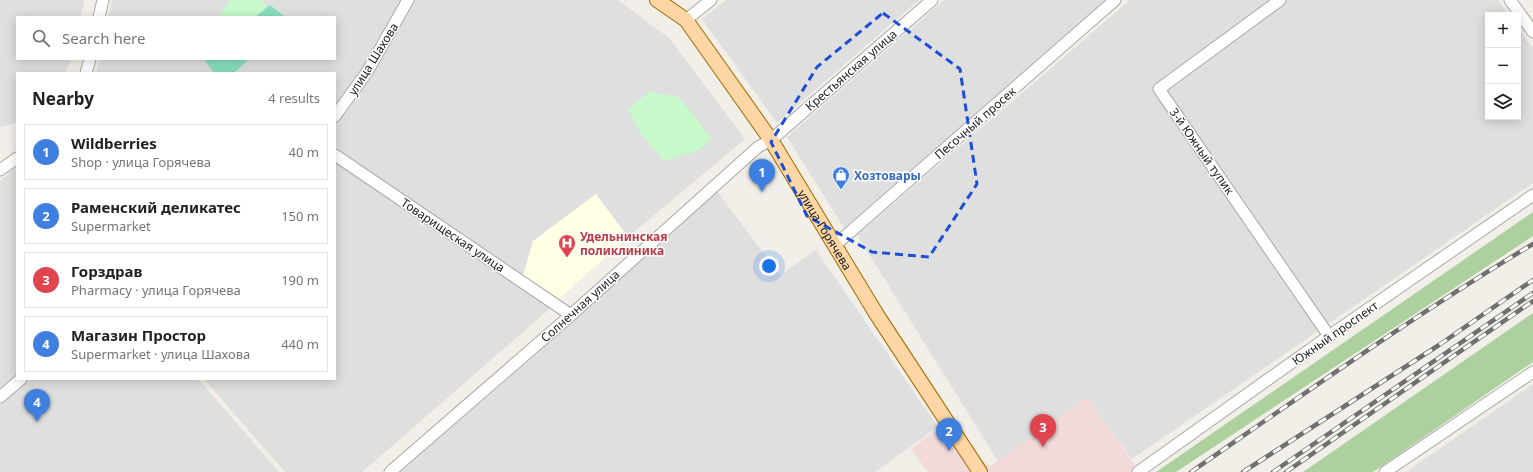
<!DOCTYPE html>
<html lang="en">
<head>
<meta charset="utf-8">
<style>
  body { margin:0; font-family:"Noto Sans",sans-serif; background:#f2f2f2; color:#222 }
  .controls { position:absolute; right:12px; top:12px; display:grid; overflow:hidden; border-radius:0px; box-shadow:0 2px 10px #0003 }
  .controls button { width:36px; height:36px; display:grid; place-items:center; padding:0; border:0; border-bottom:1px solid #e0e0e0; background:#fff; color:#222; font:20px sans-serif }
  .you { position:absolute; left:769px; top:266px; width:14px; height:14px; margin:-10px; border:3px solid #fff; border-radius:50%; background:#1a73e8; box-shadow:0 0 0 6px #1a73e833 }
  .badge { display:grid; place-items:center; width:26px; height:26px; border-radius:50%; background:#111827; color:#fff; font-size:13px; font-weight:700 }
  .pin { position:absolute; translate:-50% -33px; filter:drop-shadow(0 1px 2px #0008) }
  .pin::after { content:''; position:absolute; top:21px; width:14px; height:12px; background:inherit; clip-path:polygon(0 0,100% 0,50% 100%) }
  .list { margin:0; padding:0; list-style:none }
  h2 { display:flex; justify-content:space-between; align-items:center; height:52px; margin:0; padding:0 16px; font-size:17px }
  h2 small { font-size:13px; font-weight:400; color:#767676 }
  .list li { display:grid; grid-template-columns:26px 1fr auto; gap:12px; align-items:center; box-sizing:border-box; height:56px; margin:0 8px 8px; padding:0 8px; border:1px solid #e0e0e0; border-radius:0px }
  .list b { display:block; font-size:15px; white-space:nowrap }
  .list p { margin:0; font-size:13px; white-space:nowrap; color:#767676 }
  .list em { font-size:13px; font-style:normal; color:#767676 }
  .icon { flex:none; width:22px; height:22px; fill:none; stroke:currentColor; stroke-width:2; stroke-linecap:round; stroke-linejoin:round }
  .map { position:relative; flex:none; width:1533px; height:472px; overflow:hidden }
  .search { position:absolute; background:#fff; box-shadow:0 2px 10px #0003; left:16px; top:16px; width:320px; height:44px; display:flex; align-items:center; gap:10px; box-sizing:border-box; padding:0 14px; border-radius:0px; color:#767676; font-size:15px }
  .panel { position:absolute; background:#fff; box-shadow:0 2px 10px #0003; left:16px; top:72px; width:320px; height:308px; border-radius:0px }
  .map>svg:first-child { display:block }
  .residential { fill:#e0dfdf }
  .commercial { fill:#f2dad9 }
  .education { fill:#ffffe5 }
  .forest { fill:#add19e }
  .park { fill:#c8facc }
  .pitch { fill:#88e0be }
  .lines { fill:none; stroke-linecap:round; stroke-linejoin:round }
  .minor-casing { stroke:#a9a9a9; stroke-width:13 }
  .major-casing { stroke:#a06b00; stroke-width:16 }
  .minor { stroke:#fff; stroke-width:11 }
  .major { stroke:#fcd6a4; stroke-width:14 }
  .rail-casing { stroke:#707070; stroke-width:4.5 }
  .rail { stroke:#fff; stroke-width:3; stroke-dasharray:9; stroke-linecap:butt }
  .marked { fill:none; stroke:#1d4ed8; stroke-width:3; stroke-dasharray:8 5; stroke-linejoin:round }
  .labels { text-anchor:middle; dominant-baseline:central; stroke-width:3; stroke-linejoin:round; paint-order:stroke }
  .street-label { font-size:12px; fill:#222; stroke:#fff }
  .shop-label { font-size:12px; font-weight:bold; fill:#366cbe; stroke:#fff; text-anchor:start }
  .health-label { font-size:12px; font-weight:bold; fill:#be3a42; stroke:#fff; text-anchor:start }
</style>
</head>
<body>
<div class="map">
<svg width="1533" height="472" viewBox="0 0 1533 472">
  <rect width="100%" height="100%" fill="#f2efe9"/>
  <!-- residential -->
  <g class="residential">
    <polygon points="0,0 84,0 81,17 17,17 17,59 72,59 64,73 17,73 17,123 0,127"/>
    <polygon points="112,0 618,0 669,38 745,139 628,237 558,300 335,147 335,73 96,73 100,59 335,59 335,17 108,17"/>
    <polygon points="726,0 919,0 777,123 702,19"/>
    <polygon points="944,0 1107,0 844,228 787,137"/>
    <polygon points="1130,0 1498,0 1509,15 1488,15 1488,117 1518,117 1518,28 1533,48 1533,183 1132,459 1087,399 998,461 857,235"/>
    <polygon points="335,159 552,307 362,472 285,472 204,379 335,379"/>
    <polygon points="17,166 17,379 198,379 279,472 0,472 0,181"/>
    <polygon points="717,191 780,275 816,250 938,427 875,472 398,472 489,395"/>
    <polygon points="1533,384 1533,472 1406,472"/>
  </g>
  <!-- commercial -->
  <polygon class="commercial" points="1087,398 1140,472 928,472 911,449 936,430 990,466"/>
  <!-- education -->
  <polygon class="education" points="596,194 628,237 558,300 523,275 533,241"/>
  <!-- forest -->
  <g class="forest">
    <polygon points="1533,212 1533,236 1176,472 1156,472"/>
    <polygon points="1533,313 1533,362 1373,472 1303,472"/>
  </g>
  <!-- park -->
  <g class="park">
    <polygon points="230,0 261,0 267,7 255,17 218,17"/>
    <polygon points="649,92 679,97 712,139 699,150 664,161 641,134 628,109"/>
  </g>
  <!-- pitch -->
  <g class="pitch">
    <polygon points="270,5 285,17 255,17"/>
    <polygon points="207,59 249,59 234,73 214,73 205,61"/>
  </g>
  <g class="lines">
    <!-- minor casing -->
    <g class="minor-casing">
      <g id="minor">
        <polyline points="1280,0 1159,89 1329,336"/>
        <polyline points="1510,0 1533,32"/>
        <polyline points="99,17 103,0"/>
        <polyline points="686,20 711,0"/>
        <polyline points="86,73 90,59"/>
        <polyline points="335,116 367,72 408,0"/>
        <polyline points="335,155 571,315"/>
        <polyline points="0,170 17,158"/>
        <polyline points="834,246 1115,0"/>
        <polyline points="0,397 21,379"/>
        <polyline points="390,472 571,315 758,147 771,140 932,0"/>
        <polyline points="1138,472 1329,336 1533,195"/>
        <polyline points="1385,472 1533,372"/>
      </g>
    </g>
    <!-- major casing -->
    <g class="major-casing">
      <g id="major">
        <path id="s1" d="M657,0L686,20L771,140L877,315L980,472"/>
      </g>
    </g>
    <!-- minor -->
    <use href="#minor" class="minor"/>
    <!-- major -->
    <use href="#major" class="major"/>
    <!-- rail casing -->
    <g class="rail-casing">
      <g id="rail">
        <path d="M1191,472C1304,394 1416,314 1533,244"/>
        <polyline points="1243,472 1439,345 1533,280"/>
        <polyline points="1273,472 1533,293"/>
        <polyline points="1286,472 1533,301"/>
      </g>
    </g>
    <!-- rail -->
    <use href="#rail" class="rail"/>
  </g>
  <!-- marked area -->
  <path class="marked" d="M883,13L960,69L977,184L929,257L872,252L807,216L771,142L817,67Z"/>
  <!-- icons -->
  <defs>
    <g id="shop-pin" transform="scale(0.9)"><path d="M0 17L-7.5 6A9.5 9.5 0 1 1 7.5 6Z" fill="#3f7fe0" stroke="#fff"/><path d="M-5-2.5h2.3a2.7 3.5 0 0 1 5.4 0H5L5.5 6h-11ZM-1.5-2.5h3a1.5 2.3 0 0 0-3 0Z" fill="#fff"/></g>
    <g id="hospital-pin" transform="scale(0.9)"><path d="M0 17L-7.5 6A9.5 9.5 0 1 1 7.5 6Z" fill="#e0444e" stroke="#fff"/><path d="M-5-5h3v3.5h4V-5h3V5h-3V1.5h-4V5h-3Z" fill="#fff"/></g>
  </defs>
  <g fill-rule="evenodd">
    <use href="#shop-pin" x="841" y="175"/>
    <use href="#hospital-pin" x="567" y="243"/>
  </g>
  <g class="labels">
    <!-- street labels -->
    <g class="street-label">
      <text transform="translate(373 59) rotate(-58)">улица Шахова</text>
      <text transform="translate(851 70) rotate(-41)">Крестьянская улица</text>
      <text transform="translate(975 123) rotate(-41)">Песочный просек</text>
      <text transform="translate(1202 151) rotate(55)">3-й Южный тупик</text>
      <text stroke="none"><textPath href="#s1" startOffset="287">улица Горячева</textPath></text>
      <text transform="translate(453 235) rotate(34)">Товарищеская улица</text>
      <text transform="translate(580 306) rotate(-42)">Солнечная улица</text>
      <text transform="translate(1335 333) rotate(-35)">Южный проспект</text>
    </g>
    <!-- shop labels -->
    <g class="shop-label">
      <text x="854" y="175">Хозтовары</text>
    </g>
    <!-- health labels -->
    <g class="health-label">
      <text x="580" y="236">Удельнинская<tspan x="580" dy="14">поликлиника</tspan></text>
    </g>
  </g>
</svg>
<div class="controls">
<button>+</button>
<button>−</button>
<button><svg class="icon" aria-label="layers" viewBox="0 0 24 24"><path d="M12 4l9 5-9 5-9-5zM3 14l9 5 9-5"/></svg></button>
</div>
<div class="you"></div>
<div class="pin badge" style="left:762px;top:192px;background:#3f7fe0">1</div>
<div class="pin badge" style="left:949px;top:451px;background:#3f7fe0">2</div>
<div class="pin badge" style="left:1043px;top:447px;background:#e0444e">3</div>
<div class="pin badge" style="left:37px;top:422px;background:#3f7fe0">4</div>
<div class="search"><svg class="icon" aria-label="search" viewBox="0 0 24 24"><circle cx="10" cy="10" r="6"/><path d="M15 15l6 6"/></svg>Search here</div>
<section class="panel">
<h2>Nearby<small>4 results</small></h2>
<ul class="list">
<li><span class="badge" style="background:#3f7fe0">1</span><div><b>Wildberries</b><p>Shop · улица Горячева</p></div><em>40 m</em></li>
<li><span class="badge" style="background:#3f7fe0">2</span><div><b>Раменский деликатес</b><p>Supermarket</p></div><em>150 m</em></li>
<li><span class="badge" style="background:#e0444e">3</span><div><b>Горздрав</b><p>Pharmacy · улица Горячева</p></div><em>190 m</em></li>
<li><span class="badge" style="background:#3f7fe0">4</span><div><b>Магазин Простор</b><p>Supermarket · улица Шахова</p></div><em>440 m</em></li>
</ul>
</section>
</div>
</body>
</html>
